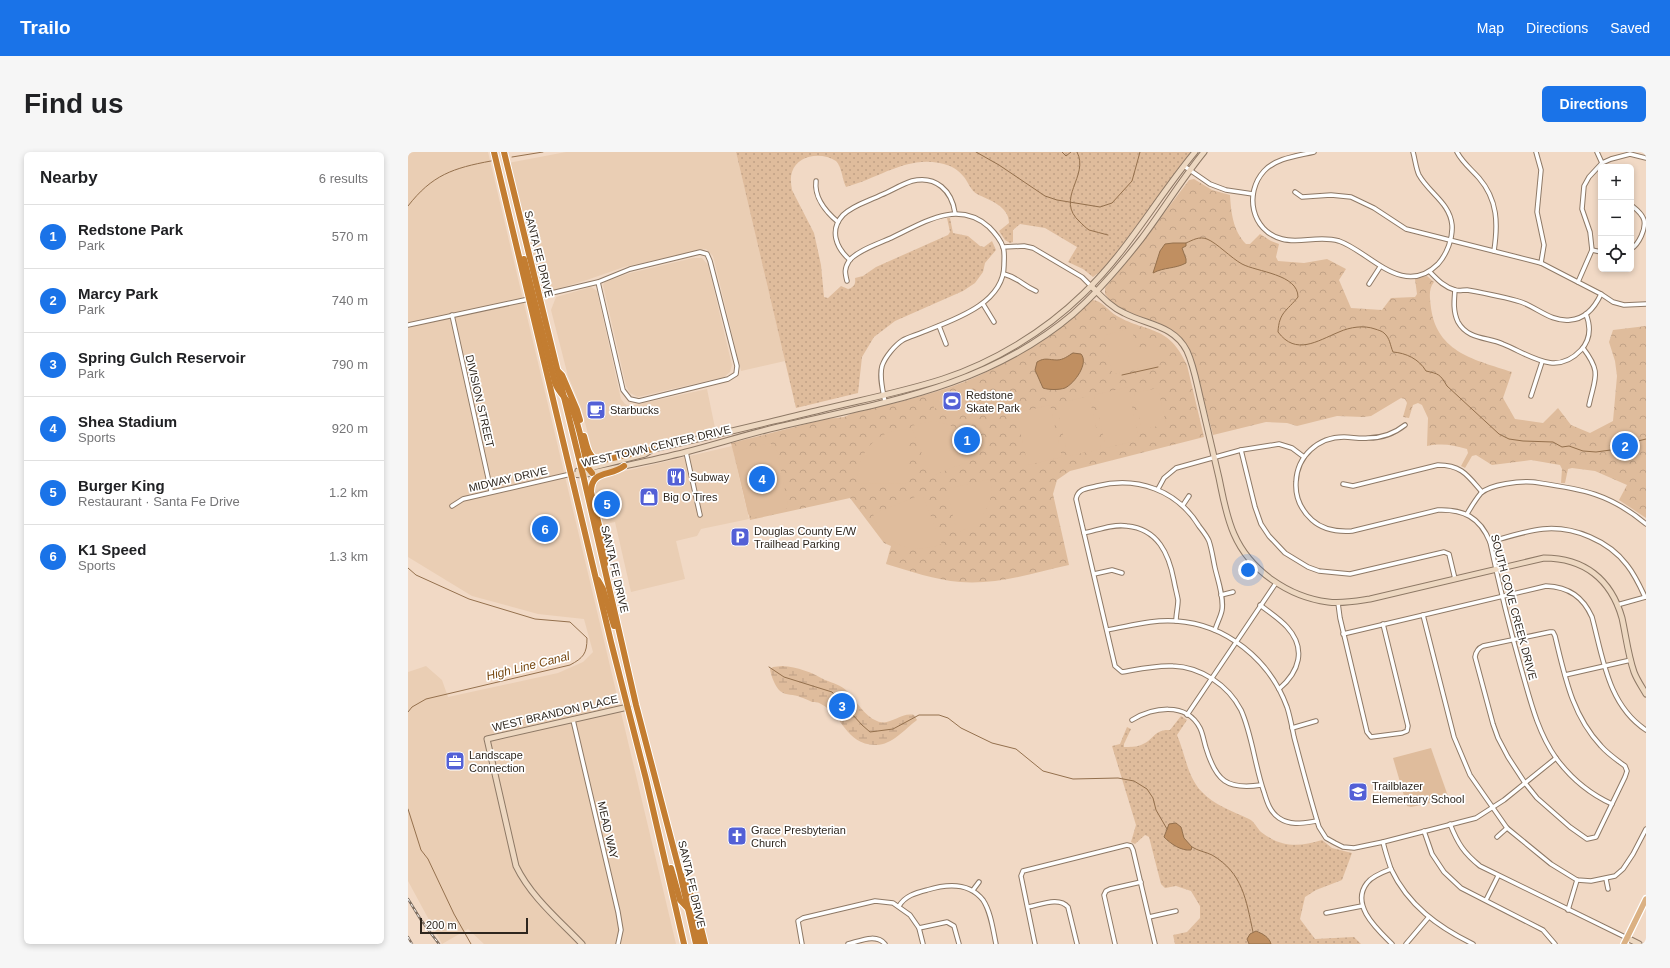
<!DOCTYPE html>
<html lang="en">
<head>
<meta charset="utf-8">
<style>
  body { margin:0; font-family:Helvetica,sans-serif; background:#f6f6f6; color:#202124 }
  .controls { position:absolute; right:12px; top:12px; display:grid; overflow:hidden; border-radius:6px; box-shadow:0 2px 6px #0003 }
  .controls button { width:36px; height:36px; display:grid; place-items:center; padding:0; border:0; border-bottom:1px solid #e0e0e0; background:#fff; color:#202124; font:20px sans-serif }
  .scale { position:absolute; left:12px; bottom:10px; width:108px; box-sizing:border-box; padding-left:4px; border:2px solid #2e261e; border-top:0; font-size:11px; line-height:14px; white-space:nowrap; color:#2e261e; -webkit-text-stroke:3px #fff; paint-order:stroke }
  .you { position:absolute; left:840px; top:418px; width:14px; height:14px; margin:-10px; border:3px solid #fff; border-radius:50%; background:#1a73e8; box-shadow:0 0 0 6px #1a73e833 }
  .badge { display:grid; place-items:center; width:26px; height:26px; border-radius:50%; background:#1a73e8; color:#fff; font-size:13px; font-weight:700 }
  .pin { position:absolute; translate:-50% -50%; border:2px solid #fff; box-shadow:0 1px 4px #0006 }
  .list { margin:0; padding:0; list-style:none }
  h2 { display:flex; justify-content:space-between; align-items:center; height:52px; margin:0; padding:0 16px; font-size:17px }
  h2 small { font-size:13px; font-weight:400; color:#757577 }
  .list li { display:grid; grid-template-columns:26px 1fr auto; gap:12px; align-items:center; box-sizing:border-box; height:64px; padding:0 16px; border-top:1px solid #e0e0e0 }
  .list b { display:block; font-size:15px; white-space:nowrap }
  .list p { margin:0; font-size:13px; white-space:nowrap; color:#757577 }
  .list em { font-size:13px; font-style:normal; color:#757577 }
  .icon { flex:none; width:22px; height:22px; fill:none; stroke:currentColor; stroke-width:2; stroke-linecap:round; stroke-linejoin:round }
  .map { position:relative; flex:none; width:1238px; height:792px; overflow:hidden; border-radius:6px }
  header { display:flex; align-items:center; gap:24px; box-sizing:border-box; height:56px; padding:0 20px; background:#1a73e8; color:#fff }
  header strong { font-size:19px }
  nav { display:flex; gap:22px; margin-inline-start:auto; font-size:14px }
  .intro { display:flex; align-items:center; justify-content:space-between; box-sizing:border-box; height:96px; padding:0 24px }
  h1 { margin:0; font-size:28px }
  .button { padding:10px 18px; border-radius:6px; background:#1a73e8; color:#fff; font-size:14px; font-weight:700 }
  main { display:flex; gap:24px; padding:0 24px }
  aside { flex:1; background:#fff; border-radius:6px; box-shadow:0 2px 6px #0003 }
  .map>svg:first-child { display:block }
  .built { fill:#eaceb4 }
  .grass { fill:url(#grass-dots) }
  .wetland { fill:url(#wetland-marsh) }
  .park { fill:url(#park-crowns) }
  .pitch { fill:#dfbc9c }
  .water { fill:#c08f61; stroke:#94704d }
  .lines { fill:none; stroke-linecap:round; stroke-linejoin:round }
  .stream { stroke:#94704d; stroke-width:1 }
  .street-casing { stroke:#8e7966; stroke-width:5.5 }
  .secondary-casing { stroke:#8e7966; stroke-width:7 }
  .primary-casing { stroke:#fff; stroke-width:8 }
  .highway-casing { stroke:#fff; stroke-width:8 }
  .street { stroke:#fff; stroke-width:3.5 }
  .secondary { stroke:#edd8c1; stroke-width:5 }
  .primary { stroke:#dbb183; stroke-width:5.5 }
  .highway { stroke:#c37d31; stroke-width:6 }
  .rail-casing { stroke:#7e6f62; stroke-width:2.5 }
  .rail { stroke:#fff; stroke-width:1; stroke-dasharray:3; stroke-linecap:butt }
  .labels { text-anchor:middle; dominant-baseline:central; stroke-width:3.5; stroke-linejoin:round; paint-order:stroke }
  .street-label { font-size:11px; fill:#2e261e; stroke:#fff }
  .poi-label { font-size:11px; fill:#2e261e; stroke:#fff; text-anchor:start }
  .water-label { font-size:12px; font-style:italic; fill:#774811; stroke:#fff }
</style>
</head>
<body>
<header>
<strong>Trailo</strong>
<nav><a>Map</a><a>Directions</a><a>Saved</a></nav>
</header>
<div class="intro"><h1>Find us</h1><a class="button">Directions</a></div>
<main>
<aside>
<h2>Nearby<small>6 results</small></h2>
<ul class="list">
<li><span class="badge">1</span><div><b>Redstone Park</b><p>Park</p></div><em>570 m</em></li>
<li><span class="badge">2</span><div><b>Marcy Park</b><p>Park</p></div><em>740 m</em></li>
<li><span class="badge">3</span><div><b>Spring Gulch Reservoir</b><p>Park</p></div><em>790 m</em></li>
<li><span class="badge">4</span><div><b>Shea Stadium</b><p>Sports</p></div><em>920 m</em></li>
<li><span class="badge">5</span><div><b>Burger King</b><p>Restaurant · Santa Fe Drive</p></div><em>1.2 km</em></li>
<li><span class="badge">6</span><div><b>K1 Speed</b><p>Sports</p></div><em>1.3 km</em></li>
</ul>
</aside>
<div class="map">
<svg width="1238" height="792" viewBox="0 0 1238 792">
  <defs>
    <pattern id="grass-dots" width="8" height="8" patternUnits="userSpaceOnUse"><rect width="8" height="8" fill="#dfbc9c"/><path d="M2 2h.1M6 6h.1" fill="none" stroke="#c0a186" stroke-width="1.8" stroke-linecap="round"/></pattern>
    <pattern id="wetland-marsh" width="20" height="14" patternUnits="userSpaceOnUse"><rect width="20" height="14" fill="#dfbc9c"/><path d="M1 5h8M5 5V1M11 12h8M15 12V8" fill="none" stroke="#c0a186"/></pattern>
    <pattern id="park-crowns" width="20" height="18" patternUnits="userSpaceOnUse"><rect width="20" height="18" fill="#dfbc9c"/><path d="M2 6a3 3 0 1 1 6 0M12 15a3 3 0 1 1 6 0" fill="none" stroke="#c0a186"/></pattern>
  </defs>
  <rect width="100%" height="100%" fill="#f1d9c5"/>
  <!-- built -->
  <g class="built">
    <polygon points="0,0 80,0 268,792 76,792 60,777 34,792 0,729 0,520 18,514 34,528 40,545 150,521 175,510 185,500 176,467 130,462 64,444 0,405"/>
    <polygon points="158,0 328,0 377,209 333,219 305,104 298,97 216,115 176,129 146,138 139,139 134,138 131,133 100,11"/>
    <polygon points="285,106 294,106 300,113 324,213 322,220 316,225 230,245 222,241 218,234 195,133 197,130 222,121"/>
    <polygon points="183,135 189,139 213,247 217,252 222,254 299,237 307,276 186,305 173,255 160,224 143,158 148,145"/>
    <polygon points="324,294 341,367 293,377 289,384 268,389 277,427 223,440 207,370 193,373 185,340 186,332 192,325"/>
  </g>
  <!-- grass -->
  <g class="grass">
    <path d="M328,0H783L697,116L685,125L675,117L660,110L669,95L637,76L612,72L605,78V90L602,91L597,88L591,79L601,71C601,54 581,48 569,42C563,39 560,30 556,25C553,21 547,16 542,14C503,0 475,25 438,35C434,27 434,15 428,9C414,0 390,2 384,20C382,26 383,32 384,38L406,81L413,113L416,145L420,146L433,134L440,137C446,135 448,132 447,126L455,124L468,115L540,83L542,80L539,66H542L545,81L560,84L572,94L576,95L584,89L588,98L577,111L575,120L567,131L555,139L487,169L466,185L454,205L450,241L388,256Z"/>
    <path d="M773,564L779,568L769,583C777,601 779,624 793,639C806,653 824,659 841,667C846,669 849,676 853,680C874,696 891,695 914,688L924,696L944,701L934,728L908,738L897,745L892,767L907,787L946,785L953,792H767L765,783L779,780L792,766V754L783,739L768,734L757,736L753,732L741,685L737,683L727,692L723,690L728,673L704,594L712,592L719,575L723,577L716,592V595C722,595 728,595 733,593C746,588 746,577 762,578Z"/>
  </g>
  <!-- wetland -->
  <path class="wetland" d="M374,514C390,515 403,520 417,528C425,531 433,533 439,539C448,548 456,564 469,569C482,575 492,560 506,563L509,568C497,577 483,594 467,593C437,592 435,563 413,552C410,550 407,550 404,550C400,548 396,546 392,545C386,542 378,544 372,539C367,534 363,524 362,517L365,515Z"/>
  <!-- park -->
  <g class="park">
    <path d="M786,27L804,38L822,43C823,60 825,79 838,92H842L852,82L863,89L871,92L868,105L870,109L896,111L919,107L938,117L931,128L943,156L974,158L983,146L1007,145L1009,142L1007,127L1019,124L1026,130C1020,137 1022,147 1023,156C1029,201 1068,208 1104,220L1095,246L1107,267L1135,271L1150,256L1163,273L1182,281L1205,269L1209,224L1207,209L1201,190L1205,178L1238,174V366L1211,348L1219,333L1187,319L1164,316L1160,317L1157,331H1153L1154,317L1152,313L1123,308L1084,313L1068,303L1064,304L1057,316L1053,314L1060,301L1059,297C1045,293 1034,291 1019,294L1020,266L1014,253L1010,251L1005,253L1001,266L995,265L999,251L997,247L993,246L963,264L955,265L929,264L889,274L879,271L858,270L805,283L785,206C780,197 776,189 769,183C751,165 724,167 705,151C702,149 700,145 697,142V136L726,101L781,28Z"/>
    <path d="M683,148C693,147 700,159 709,164C741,182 760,172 779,213L796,285L662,319L649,328L645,342L661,413C625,421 589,433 552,430C527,428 502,419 478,412L483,394L476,391L442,346L342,368L323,291L418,267L436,265L445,261C482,252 520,244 556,230C604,211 645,182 683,148Z"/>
  </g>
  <!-- pitch -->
  <g class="pitch">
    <polygon points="721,176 724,178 728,194 733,196 747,192 750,194 753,209 752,212 707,222 704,220 696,185 698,183"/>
    <polygon points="559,235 568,245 556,254 550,256 548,261 544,262 538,258 526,256 525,246 540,243 544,240"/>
    <polygon points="720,235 731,288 698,296 686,243"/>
    <polygon points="750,236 758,272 734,278 726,241"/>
    <polygon points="681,244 693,297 660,304 648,252"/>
    <polygon points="642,253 654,305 620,313 608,261"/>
    <path d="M525,269C550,273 562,282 572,305L526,323L522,322L503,274Z"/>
    <path d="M501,277V328L499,331L449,332C448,310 458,291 479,281C486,278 494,278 501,277Z"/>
    <polygon points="362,291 368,295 380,352 379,356 375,359 346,366 340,362 327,304 332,298"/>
    <path d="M582,327C589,350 571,375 549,380L539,340L542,336Z"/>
    <path d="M512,343L515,345L534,392C503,403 476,394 465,362Z"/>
    <polygon points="1023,596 1041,647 1003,655 999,654 985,606"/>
  </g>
  <!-- water -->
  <g class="water">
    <path d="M765,91H778V94L774,96L778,107V111C767,117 756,115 745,121L752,99L757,92Z"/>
    <path d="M665,201L673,202C681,211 667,231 657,236C651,238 641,238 635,236L627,218L629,210C637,205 641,208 649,208C655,208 660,204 665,201Z"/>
    <path d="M768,671L773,675L776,686L784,695L783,698C773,699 763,692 756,685L761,672Z"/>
    <path d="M848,779C855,782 861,785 863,792H841L839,787L842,782Z"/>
  </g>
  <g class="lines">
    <!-- stream -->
    <g class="stream">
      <polyline points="568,0 591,13 637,44 649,48 692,55 704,51 724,29 732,0"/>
      <polyline points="654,0 658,4 663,0"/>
      <path d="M669,0C682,24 646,47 672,70C674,72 678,76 681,78C687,80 694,81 700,83"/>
      <polyline points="104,5 135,0"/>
      <path d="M0,54C24,23 45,16 83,9"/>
      <path d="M778,91C785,88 791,84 799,87C809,91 823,106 834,112C849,120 890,122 890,145C879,159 871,160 870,180C888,204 909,189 931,180C942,175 956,173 967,177C970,178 974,179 976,181C982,186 982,193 985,200C998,201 1011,207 1018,219C1031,222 1032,222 1039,234L1091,282L1101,287L1115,289L1145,290L1154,295L1161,294L1175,299L1188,300L1217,296L1230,289L1238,287"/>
      <polyline points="714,223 750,215"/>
      <path d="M0,416L8,423L61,447L127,467L162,470L179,486C179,502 175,506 162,513L18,547L4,555L0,560"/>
      <polyline points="361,515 376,525 424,540 454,573 462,580 485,577 511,563 531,563 540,566 553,576 584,591 608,597 635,619 665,627 710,626 726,629 739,637 745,646 748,658 759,677"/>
      <polyline points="0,657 13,698 20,707 46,762 63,792"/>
      <path d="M784,695C790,699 798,700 804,703C835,721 838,748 845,780"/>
    </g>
    <!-- street casing -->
    <g class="street-casing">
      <g id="street">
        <path d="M906,0C889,4 868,6 856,19C836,41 843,79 874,87C891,92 911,83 931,89C961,99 995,147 1030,112C1039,102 1045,86 1044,73C1042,51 1021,41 1011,23C1008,17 1007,7 1005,0"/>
        <path d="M1049,0C1054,10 1063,17 1071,26C1090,48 1090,72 1086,99"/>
        <polyline points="1128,0 1133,18 1129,60 1136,93 1133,111"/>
        <polyline points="1189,0 1194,11"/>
        <polyline points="776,14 802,32 818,38 845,42"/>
        <path d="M408,29C406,45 418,60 430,70"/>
        <polyline points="887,40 894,45 923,43 943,45 966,56 998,77 1133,111 1193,142 1205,150 1216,153 1238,152"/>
        <polyline points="595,95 616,94 625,96 674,125 683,134"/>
        <path d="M1223,97C1231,92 1238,77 1236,68C1234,61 1228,57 1223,53"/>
        <polyline points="1184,98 1193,100"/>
        <path d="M442,108C428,96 421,78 435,63C445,53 461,49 473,43C483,39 494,32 504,29C528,23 544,39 547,61"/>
        <path d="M1022,120C1029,127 1036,135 1047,138C1050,139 1055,138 1059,138C1076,141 1097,145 1113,150C1130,156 1143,170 1162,168C1177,167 1187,155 1193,142"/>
        <path d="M596,122C611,126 614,133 628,139"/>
        <path d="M439,129C437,121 436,117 441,109C448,99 472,91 483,86C515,71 549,47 581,75C586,80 593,89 595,95C597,100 596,108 596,113C596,152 545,168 515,180C508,183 501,185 495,188C487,193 477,205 474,214C471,225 475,239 477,250"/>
        <polyline points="1170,130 1184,98 1182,80 1174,57 1176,34 1181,25 1194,11 1203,7 1222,2 1238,6"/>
        <polyline points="961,132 972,115"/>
        <path d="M1047,138C1046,149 1045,160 1050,170C1060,188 1080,185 1095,192C1122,203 1148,225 1173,198C1183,187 1183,175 1178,162"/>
        <polyline points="131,144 190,130 222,117 292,100 299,102 302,109 329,214 328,222 320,227 231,249 222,247 215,238 190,130"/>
        <polyline points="575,152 586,170"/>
        <polyline points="44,163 83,339"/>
        <polyline points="0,173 121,147"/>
        <polyline points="531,174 538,192"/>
        <path d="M1175,196C1194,221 1187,225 1181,253"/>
        <polyline points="1123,244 1134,210"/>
        <path d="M997,273C987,281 973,286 960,286C952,287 944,285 936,285C910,285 889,304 888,330C887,345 893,358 904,368C915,378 929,380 944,379L1030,358C1055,357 1072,365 1082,390C1091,432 1101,474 1113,516C1122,547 1129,579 1148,606C1162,625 1182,642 1204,652"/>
        <polyline points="833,298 847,355 853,372 861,384 877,401 900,415 911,419 942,422 1036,400 1041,402 1047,427"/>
        <polyline points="278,300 292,363"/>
        <path d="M935,332L945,334L1030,313C1054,313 1060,324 1074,340"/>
        <polyline points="750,337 756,326 768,316 833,298 871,292 884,296 896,305"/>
        <polyline points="775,353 781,344"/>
        <polyline points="44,354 55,347 163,322"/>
        <path d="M1059,362C1063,355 1068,347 1073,341C1083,332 1112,329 1125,330C1172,337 1200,340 1238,372"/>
        <path d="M676,381C690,378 704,372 719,374C750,377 761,402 766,429C767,435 769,442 770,448C770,455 768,462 768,469"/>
        <path d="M1082,390C1099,385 1117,379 1135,377C1166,374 1201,389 1219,413C1227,423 1232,434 1237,445"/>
        <polyline points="686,422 704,418 714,421"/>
        <polyline points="813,443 825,440"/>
        <polyline points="930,451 932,466 959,580 963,585 994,581 999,579 1000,574 975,472"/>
        <path d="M852,453C861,460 872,467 879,475C899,497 891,520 871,537"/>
        <polyline points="1209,453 1238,445"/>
        <polyline points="1015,463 1046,585 1062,623 1099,676 1143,712 1169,728 1183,729 1207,724 1215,717 1225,702 1238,677"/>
        <path d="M699,478C722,474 745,467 768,469C818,472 862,508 879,555C882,564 884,575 886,585C894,615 902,646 911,675L918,686L927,691L935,695L946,696L975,690L1068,666L1096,648L1148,606"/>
        <path d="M807,478C809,471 813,464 814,458C816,445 810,429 807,416C805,407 804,398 801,389C799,384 794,378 791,374C769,338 729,324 689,334C679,337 670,336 668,347L707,514L714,520C731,517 748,513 765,514C793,515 820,533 833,558C844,582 847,615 856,640C859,650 862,660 871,666C883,674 895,671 909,669"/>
        <path d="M1142,480H1145L1147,484C1157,525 1164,563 1193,594C1200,602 1209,608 1217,614L1219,619L1217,625L1188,685L1179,687L1162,675L1129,646L1117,631L1100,605L1090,586L1085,572L1067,505C1068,499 1070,496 1075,494Z"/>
        <path d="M935,482L1138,434C1161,435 1175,445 1184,465C1195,506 1200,553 1238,578"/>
        <polyline points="1157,523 1223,508"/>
        <polyline points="779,563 868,431"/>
        <polyline points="165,568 210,760 213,778 210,792"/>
        <path d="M724,568C744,556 778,549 792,576C795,582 796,590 798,596C808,629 819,638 853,633"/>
        <polyline points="884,576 908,569"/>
        <path d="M1042,672C1050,692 1056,701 1072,714L1219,786"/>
        <polyline points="1016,679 1024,702 1036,720 1053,736 1135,778 1147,792"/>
        <polyline points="1089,685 1099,676"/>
        <path d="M975,690C977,699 980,708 983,717C1000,753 1030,775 1065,792"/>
        <path d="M983,717C975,720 964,724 959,731C942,753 969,777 984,792"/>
        <polyline points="1198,727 1200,737"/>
        <polyline points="565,738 571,730"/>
        <polyline points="1078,748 1090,724"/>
        <path d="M491,754C497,744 507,741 519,738C538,732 561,730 575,748C583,760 585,778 588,792"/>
        <path d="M620,755C632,753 651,744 660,755L669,792"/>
        <polyline points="1160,758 1169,728"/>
        <polyline points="918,761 954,754"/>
        <polyline points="741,765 768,759"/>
        <polyline points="511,776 539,770 546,774 551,792"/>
        <polyline points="394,792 390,769 395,766 467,749 485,751 502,763 511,776 515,792"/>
        <path d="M440,792C452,789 468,781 477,792"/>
        <polyline points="627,792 613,724 615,719 719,693 723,694 725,698 747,792"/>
        <polyline points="707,792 696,743 698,739 702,737 733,730"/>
        <polyline points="998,792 1020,766"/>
      </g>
    </g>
    <!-- secondary casing -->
    <g class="secondary-casing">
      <g id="secondary">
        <path d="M683,134C693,144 703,155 716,161C739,173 766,173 779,199C786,214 789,233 793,249C799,275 805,300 811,326C815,345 818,364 826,382C842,419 881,445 920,450C934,452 949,449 962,447L1136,406C1176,406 1203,427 1214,466C1218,484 1220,503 1226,520C1229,528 1234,535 1238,542"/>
        <path d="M170,319L237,302L245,297C301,285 357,271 412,258C453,248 495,240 535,227C586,210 636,180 675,142C720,99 748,47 787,0"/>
        <path d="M163,322L175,323C209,315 244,309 278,300C309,292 340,282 370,275C477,250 579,235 665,162C691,139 713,113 734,86C755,58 774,27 796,0"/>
        <polyline points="1219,786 1231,792"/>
        <path d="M174,792C151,768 123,745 108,714L79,587L220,555"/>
      </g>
    </g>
    <!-- primary casing -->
    <g class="primary-casing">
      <polyline id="primary" points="1216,792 1238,747"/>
    </g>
    <!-- highway casing -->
    <g class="highway-casing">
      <g id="highway">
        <polyline points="86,0 203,490 238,627 276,792"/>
        <polyline points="96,0 176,327 228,553 272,721 288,792"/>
        <path d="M116,107L147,231C151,242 160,247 164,257C172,275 175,297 180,316L184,321"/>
        <polyline points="151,220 154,223 169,258 172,268"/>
        <path d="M176,284C179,295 180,305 191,309L245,297"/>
        <path d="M197,412L198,402L183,340C183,317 203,325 216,314"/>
        <polyline points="190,428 195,437 206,474"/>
        <polyline points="263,716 272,748 286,763 293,792"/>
        <polyline points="274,724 287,752 297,792"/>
      </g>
    </g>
    <!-- street -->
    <use href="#street" class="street"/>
    <!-- secondary -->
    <use href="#secondary" class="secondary"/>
    <!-- primary -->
    <use href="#primary" class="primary"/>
    <!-- highway -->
    <use href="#highway" class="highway"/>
    <!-- rail casing -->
    <g class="rail-casing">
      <g id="rail">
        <polyline points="0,747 13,768 31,792"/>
        <polyline points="0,785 4,792"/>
      </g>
    </g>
    <!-- rail -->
    <use href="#rail" class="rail"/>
  </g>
  <!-- icons -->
  <defs>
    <g id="stadium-square" transform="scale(1)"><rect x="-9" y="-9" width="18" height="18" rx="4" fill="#5360d6" stroke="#fff"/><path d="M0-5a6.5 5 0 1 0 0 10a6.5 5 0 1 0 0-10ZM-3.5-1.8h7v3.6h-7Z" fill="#fff"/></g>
    <g id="cafe-square" transform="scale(1)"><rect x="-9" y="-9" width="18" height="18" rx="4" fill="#5360d6" stroke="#fff"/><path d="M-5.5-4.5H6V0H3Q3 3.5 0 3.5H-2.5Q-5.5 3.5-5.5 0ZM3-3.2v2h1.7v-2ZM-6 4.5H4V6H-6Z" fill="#fff"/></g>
    <g id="restaurant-square" transform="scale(1)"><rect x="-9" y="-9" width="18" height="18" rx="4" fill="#5360d6" stroke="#fff"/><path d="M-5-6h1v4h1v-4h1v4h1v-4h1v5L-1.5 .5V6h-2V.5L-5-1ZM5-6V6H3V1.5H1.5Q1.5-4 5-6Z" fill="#fff"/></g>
    <g id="shop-square" transform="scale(1)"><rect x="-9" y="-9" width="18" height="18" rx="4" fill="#5360d6" stroke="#fff"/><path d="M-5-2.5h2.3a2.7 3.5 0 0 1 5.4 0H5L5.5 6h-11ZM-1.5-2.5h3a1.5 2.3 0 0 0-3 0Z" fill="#fff"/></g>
    <g id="parking-square" transform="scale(1)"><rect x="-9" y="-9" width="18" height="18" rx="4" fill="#5360d6" stroke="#fff"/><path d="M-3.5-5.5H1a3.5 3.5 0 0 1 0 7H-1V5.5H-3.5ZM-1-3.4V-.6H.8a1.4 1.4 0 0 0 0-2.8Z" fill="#fff"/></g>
    <g id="office-square" transform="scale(1)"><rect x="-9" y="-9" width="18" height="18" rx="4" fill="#5360d6" stroke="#fff"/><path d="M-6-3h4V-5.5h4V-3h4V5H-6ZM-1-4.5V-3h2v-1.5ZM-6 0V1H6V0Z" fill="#fff"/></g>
    <g id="school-square" transform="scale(1)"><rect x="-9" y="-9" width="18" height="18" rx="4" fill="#5360d6" stroke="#fff"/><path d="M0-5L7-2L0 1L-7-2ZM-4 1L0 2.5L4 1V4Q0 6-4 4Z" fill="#fff"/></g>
    <g id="church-square" transform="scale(1)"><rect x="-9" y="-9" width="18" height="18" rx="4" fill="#5360d6" stroke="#fff"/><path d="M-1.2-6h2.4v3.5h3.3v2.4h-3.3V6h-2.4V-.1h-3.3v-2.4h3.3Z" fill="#fff"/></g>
  </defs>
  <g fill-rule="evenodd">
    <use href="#stadium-square" x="544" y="249"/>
    <use href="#cafe-square" x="188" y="258"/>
    <use href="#restaurant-square" x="268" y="325"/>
    <use href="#shop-square" x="241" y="345"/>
    <use href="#parking-square" x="332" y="385"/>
    <use href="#office-square" x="47" y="609"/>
    <use href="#school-square" x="950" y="640"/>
    <use href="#church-square" x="329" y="684"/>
  </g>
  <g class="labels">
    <!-- street labels -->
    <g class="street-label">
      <text transform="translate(131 102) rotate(76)">SANTA FE DRIVE</text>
      <text transform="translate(72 249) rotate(77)">DIVISION STREET</text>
      <text transform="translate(248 294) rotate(-13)">WEST TOWN CENTER DRIVE</text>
      <text transform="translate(100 327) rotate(-13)">MIDWAY DRIVE</text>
      <text transform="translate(207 417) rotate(77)">SANTA FE DRIVE</text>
      <text transform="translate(1106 455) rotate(75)">SOUTH COVE CREEK DRIVE</text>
      <text transform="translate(147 561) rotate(-13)">WEST BRANDON PLACE</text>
      <text transform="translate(200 678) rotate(77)">MEAD WAY</text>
      <text transform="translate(284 732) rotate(77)">SANTA FE DRIVE</text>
    </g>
    <!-- poi labels -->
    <g class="poi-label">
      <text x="558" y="243">Redstone<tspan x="558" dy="13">Skate Park</tspan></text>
      <text x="202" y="258">Starbucks</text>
      <text x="282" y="325">Subway</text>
      <text x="255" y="345">Big O Tires</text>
      <text x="346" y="379">Douglas County E/W<tspan x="346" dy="13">Trailhead Parking</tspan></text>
      <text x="61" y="603">Landscape<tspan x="61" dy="13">Connection</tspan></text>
      <text x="964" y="634">Trailblazer<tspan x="964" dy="13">Elementary School</tspan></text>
      <text x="343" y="678">Grace Presbyterian<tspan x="343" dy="13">Church</tspan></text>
    </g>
    <!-- water labels -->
    <g class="water-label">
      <text transform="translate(120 514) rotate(-14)">High Line Canal</text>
    </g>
  </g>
</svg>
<div class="controls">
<button>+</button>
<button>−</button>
<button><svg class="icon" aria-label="locate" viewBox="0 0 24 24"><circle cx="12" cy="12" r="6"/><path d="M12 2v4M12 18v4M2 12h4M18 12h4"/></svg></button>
</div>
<div class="scale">200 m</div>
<div class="you"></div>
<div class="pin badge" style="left:559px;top:288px">1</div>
<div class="pin badge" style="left:1217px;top:294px">2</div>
<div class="pin badge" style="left:434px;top:554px">3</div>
<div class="pin badge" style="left:354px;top:327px">4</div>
<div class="pin badge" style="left:199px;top:352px">5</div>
<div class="pin badge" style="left:137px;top:377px">6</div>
</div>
</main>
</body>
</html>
